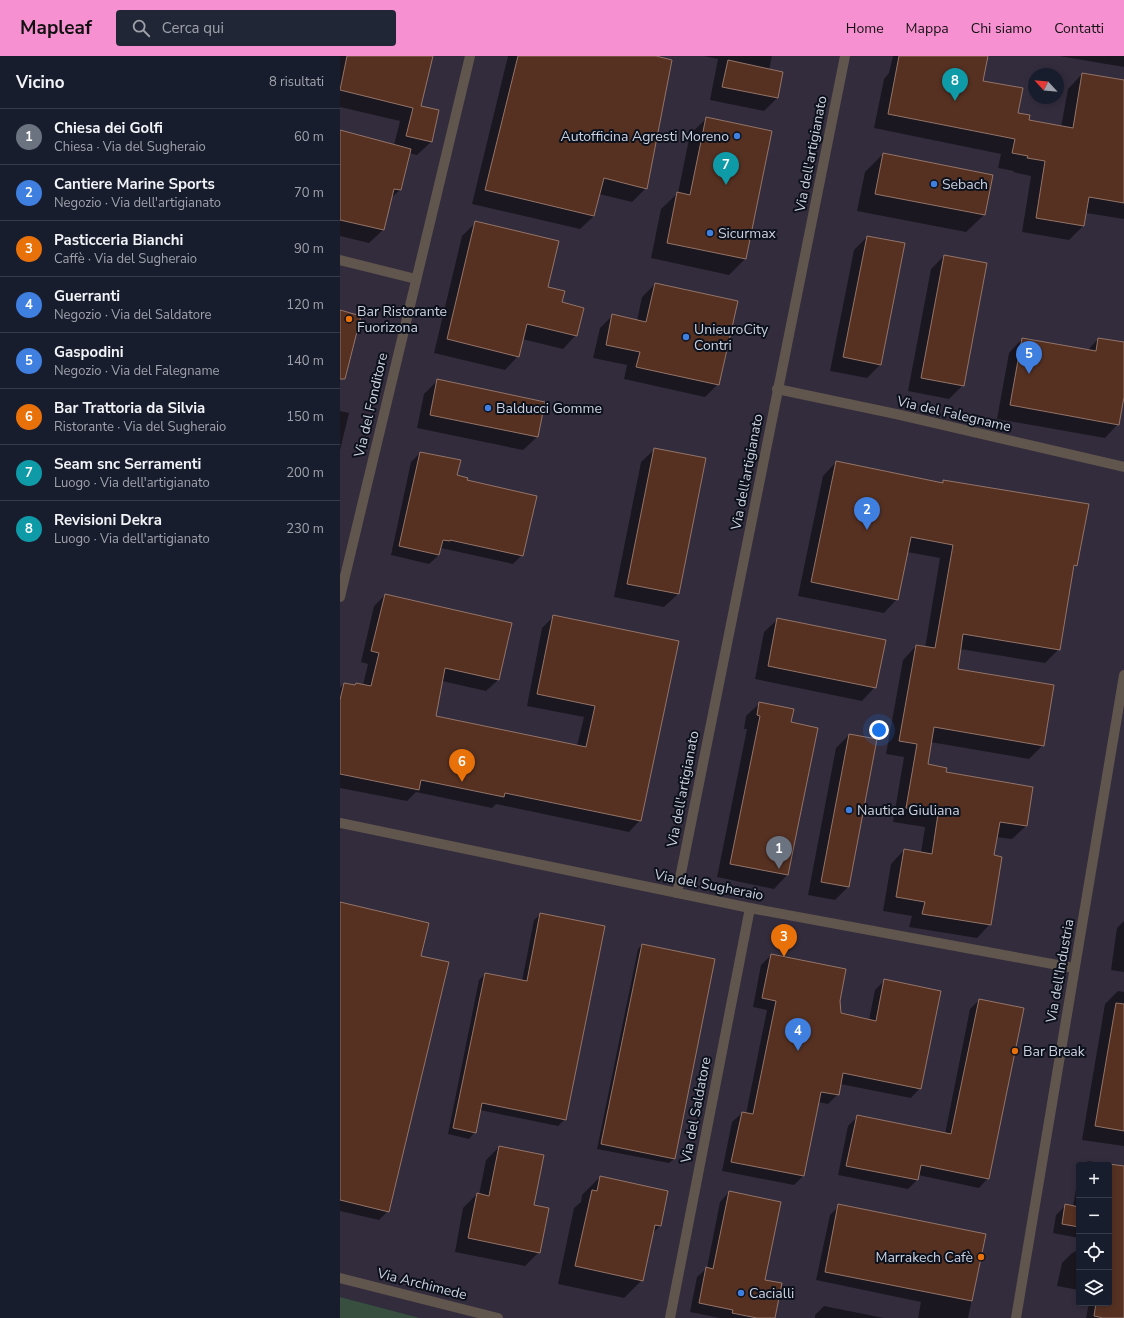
<!DOCTYPE html>
<html lang="it">
<head>
<meta charset="utf-8">
<style>
  body { margin:0; font-family:"Nunito Sans",sans-serif; background:#212636; color:#f1f3f6 }
  .controls { position:absolute; right:12px; bottom:12px; display:grid; overflow:hidden; border-radius:4px; box-shadow:0 2px 6px #0003 }
  .controls button { width:36px; height:36px; display:grid; place-items:center; padding:0; border:0; border-bottom:1px solid #363b4a; background:#181d2e; color:#f1f3f6; font:20px sans-serif }
  .compass { position:absolute; left:688px; top:12px; width:36px; height:36px; border-radius:50%; background:#181d2e; box-shadow:0 2px 6px #0003; rotate:296deg }
  .you { position:absolute; left:539px; top:674px; width:14px; height:14px; margin:-10px; border:3px solid #fff; border-radius:50%; background:#1a73e8; box-shadow:0 0 0 6px #1a73e833 }
  .badge { display:grid; place-items:center; width:26px; height:26px; border-radius:50%; background:#f690d0; color:#fff; font-size:13px; font-weight:700 }
  .pin { position:absolute; translate:-50% -33px; filter:drop-shadow(0 1px 2px #0008) }
  .pin::after { content:''; position:absolute; top:21px; width:14px; height:12px; background:inherit; clip-path:polygon(0 0,100% 0,50% 100%) }
  .list { margin:0; padding:0; list-style:none }
  h2 { display:flex; justify-content:space-between; align-items:center; height:52px; margin:0; padding:0 16px; font-size:17px }
  h2 small { font-size:13px; font-weight:400; color:#9fa2aa }
  .list li { display:grid; grid-template-columns:26px 1fr auto; gap:12px; align-items:center; box-sizing:border-box; height:56px; padding:0 16px; border-top:1px solid #363b4a }
  .list b { display:block; font-size:15px; white-space:nowrap }
  .list p { margin:0; font-size:13px; white-space:nowrap; color:#9fa2aa }
  .list em { font-size:13px; font-style:normal; color:#9fa2aa }
  .icon { flex:none; width:22px; height:22px; fill:none; stroke:currentColor; stroke-width:2; stroke-linecap:round; stroke-linejoin:round }
  .map { position:relative; flex:none; width:784px; height:1262px; overflow:hidden }
  header { display:flex; align-items:center; gap:24px; box-sizing:border-box; height:56px; padding:0 20px; background:#f690d0; color:#111 }
  header strong { font-size:19px }
  nav { display:flex; gap:22px; margin-inline-start:auto; font-size:14px }
  .search { width:280px; height:36px; background:#212636; display:flex; align-items:center; gap:10px; box-sizing:border-box; padding:0 14px; border-radius:4px; color:#9fa2aa; font-size:15px }
  main { display:flex }
  aside { flex:1; background:#181d2e }
  .map>svg:first-child { display:block }
  .commercial { fill:#332c3d; fill-rule:evenodd }
  .green { fill:#384e3e }
  .shadow { fill:#0007 }
  .building { fill:#563122; stroke:#937468 }
  .lines { fill:none; stroke-linecap:round; stroke-linejoin:round }
  .street { stroke:#60564d; stroke-width:10 }
  .shop-dot { fill:#3f7fe0; stroke:#0d111b; stroke-width:1.5 }
  .food-dot { fill:#e8710a; stroke:#0d111b; stroke-width:1.5 }
  .labels { text-anchor:middle; dominant-baseline:central; stroke-width:4; stroke-linejoin:round; paint-order:stroke }
  .poi-label { font-size:14px; fill:#cbd1e0; stroke:#0d111b; text-anchor:start }
  .street-label { font-size:14px; fill:#cbd1e0; stroke:#0d111b }
</style>
</head>
<body>
<header>
<strong>Mapleaf</strong>
<div class="search"><svg class="icon" aria-label="search" viewBox="0 0 24 24"><circle cx="10" cy="10" r="6"/><path d="M15 15l6 6"/></svg>Cerca qui</div>
<nav><a>Home</a><a>Mappa</a><a>Chi siamo</a><a>Contatti</a></nav>
</header>
<main>
<aside>
<h2>Vicino<small>8 risultati</small></h2>
<ul class="list">
<li><span class="badge" style="background:#6b7280">1</span><div><b>Chiesa dei Golfi</b><p>Chiesa · Via del Sugheraio</p></div><em>60 m</em></li>
<li><span class="badge" style="background:#3f7fe0">2</span><div><b>Cantiere Marine Sports</b><p>Negozio · Via dell'artigianato</p></div><em>70 m</em></li>
<li><span class="badge" style="background:#e8710a">3</span><div><b>Pasticceria Bianchi</b><p>Caffè · Via del Sugheraio</p></div><em>90 m</em></li>
<li><span class="badge" style="background:#3f7fe0">4</span><div><b>Guerranti</b><p>Negozio · Via del Saldatore</p></div><em>120 m</em></li>
<li><span class="badge" style="background:#3f7fe0">5</span><div><b>Gaspodini</b><p>Negozio · Via del Falegname</p></div><em>140 m</em></li>
<li><span class="badge" style="background:#e8710a">6</span><div><b>Bar Trattoria da Silvia</b><p>Ristorante · Via del Sugheraio</p></div><em>150 m</em></li>
<li><span class="badge" style="background:#0f9aa8">7</span><div><b>Seam snc Serramenti</b><p>Luogo · Via dell'artigianato</p></div><em>200 m</em></li>
<li><span class="badge" style="background:#0f9aa8">8</span><div><b>Revisioni Dekra</b><p>Luogo · Via dell'artigianato</p></div><em>230 m</em></li>
</ul>
</aside>
<div class="map">
<svg width="784" height="1262" viewBox="0 0 784 1262">
  <rect width="100%" height="100%" fill="#20273e"/>
  <!-- commercial -->
  <path class="commercial" d="M0,0H784V1262H80L0,1241ZM694,18H718V42H694ZM739,1109H769V1247H739Z"/>
  <!-- green -->
  <polygon class="green" points="0,1241 80,1262 0,1262"/>
  <!-- shadow -->
  <g class="shadow">
    <polygon points="0,0 92,0 79,51 98,55 91,86 77,99 69,97 60,134 50,143 43,174 29,187 0,180 0,75 54,89 60,65 0,51"/>
    <polygon points="168,0 312,0 306,132 292,146 259,138 254,160 240,173 132,148"/>
    <polygon points="364,0 432,0 429,14 437,42 424,55 370,44 378,3"/>
    <polygon points="553,0 647,0 642,25 677,58 688,65 721,71 728,33 742,18 784,25 784,163 746,157 744,169 729,184 682,176 691,120 673,116 674,115 658,112 661,98 534,72 544,23 549,17"/>
    <polygon points="719,0 784,0 784,11"/>
    <polygon points="366,63 405,203 389,219 311,202 321,153 338,137 350,78"/>
    <polygon points="543,98 644,159 626,176 517,155 525,116"/>
    <polygon points="136,166 207,232 221,247 236,279 223,293 182,283 178,300 165,314 94,297 122,180"/>
    <polygon points="527,181 541,308 527,322 490,315 514,194"/>
    <polygon points="604,200 623,329 609,343 568,335 591,213"/>
    <polygon points="315,228 378,328 365,341 284,323 287,309 253,302 260,272 273,259 297,265 302,241"/>
    <polygon points="682,283 747,295 758,283 784,301 784,336 778,368 765,382 657,363 669,297"/>
    <polygon points="98,324 197,381 183,394 77,372 84,338"/>
    <polygon points="0,355 9,357 0,394"/>
    <polygon points="315,393 338,538 324,551 274,541 301,406"/>
    <polygon points="80,397 126,425 182,499 173,508 101,492 99,499 89,508 51,499 71,406"/>
    <polygon points="496,406 601,428 604,425 736,509 733,513 719,593 705,607 620,593 617,614 703,689 689,703 590,686 587,709 605,717 692,732 686,770 672,783 656,781 653,800 650,868 637,882 569,871 572,860 543,855 551,808 564,794 581,797 585,771 553,766 564,701 546,698 563,604 576,590 585,592 600,502 567,496 557,543 544,557 458,540 483,420"/>
    <polygon points="45,539 171,568 158,624 146,635 102,625 95,661 237,690 244,661 187,650 202,572 214,560 338,585 300,764 289,776 156,748 152,752 76,736 67,745 0,732 0,632 4,628 14,630 23,629 28,608 21,606 34,550"/>
    <polygon points="438,563 535,631 522,645 415,623 424,576"/>
    <polygon points="420,647 450,667 477,673 447,819 434,833 377,821 407,673 404,673 406,660"/>
    <polygon points="509,679 508,831 495,844 468,839 496,692"/>
    <polygon points="0,847 48,1155 39,1164 0,1155"/>
    <polygon points="201,858 225,1063 218,1070 140,1054 135,1076 129,1083 108,1078 139,924 145,918 182,925 194,864"/>
    <polygon points="784,865 784,916 771,914 777,872"/>
    <polygon points="302,889 374,904 334,1103 329,1107 257,1093 298,893"/>
    <polygon points="431,899 499,945 500,958 529,964 535,934 545,924 580,1032 571,1042 500,1028 498,1038 488,1048 478,1046 463,1120 454,1129 382,1115 392,1066 402,1057 406,1058 427,954 413,951 421,909"/>
    <polygon points="778,935 784,936 784,1090 742,1084 765,948"/>
    <polygon points="639,944 648,1122 639,1132 578,1119 577,1124 568,1133 498,1119 508,1070 517,1061 605,1078 630,953"/>
    <polygon points="159,1091 192,1150 199,1196 185,1210 115,1196 123,1152 137,1138 139,1139 146,1104"/>
    <polygon points="748,1105 784,1111 784,1262 746,1262 749,1247 769,1247 769,1109 744,1109"/>
    <polygon points="739,1115 739,1182 713,1177 716,1159 725,1150 733,1151"/>
    <polygon points="260,1121 320,1170 312,1178 302,1224 284,1242 218,1228 234,1152 241,1146 242,1139"/>
    <polygon points="389,1136 424,1224 434,1262 380,1262 350,1256 357,1221 367,1212 380,1146"/>
    <polygon points="499,1150 645,1179 628,1262 578,1262 581,1246 476,1224 490,1159"/>
    <polygon points="739,1193 739,1234 717,1230 722,1207 731,1198"/>
    <polygon points="484,1250 544,1262 475,1262 475,1259"/>
  </g>
  <!-- building -->
  <g class="building">
    <polygon points="7,0 93,0 81,50 99,54 92,86 66,80 73,52 0,34"/>
    <polygon points="178,0 316,0 332,4 307,133 264,122 254,160 145,134"/>
    <polygon points="559,0 648,0 643,25 683,32 678,57 690,59 689,64 733,72 742,17 784,24 784,147 749,141 744,170 696,162 705,105 687,102 688,100 672,97 675,83 548,58"/>
    <polygon points="388,4 443,16 438,42 382,31"/>
    <polygon points="366,61 432,75 406,203 327,187 337,136 350,139"/>
    <polygon points="0,74 71,93 61,134 54,133 44,174 0,164"/>
    <polygon points="543,97 653,119 645,159 535,138"/>
    <polygon points="135,165 219,185 208,231 225,235 222,246 244,252 237,280 187,268 179,301 107,283"/>
    <polygon points="527,180 565,187 541,309 503,301"/>
    <polygon points="604,199 647,207 624,330 581,322"/>
    <polygon points="315,227 398,245 379,329 296,311 300,296 266,289 272,258 306,266"/>
    <polygon points="0,254 21,260 5,323 0,323"/>
    <polygon points="682,282 756,295 758,282 784,286 784,341 779,369 670,349"/>
    <polygon points="97,323 205,346 198,381 90,359"/>
    <polygon points="314,392 366,402 339,538 287,528"/>
    <polygon points="80,396 121,404 117,419 128,422 127,424 197,440 183,500 110,484 110,485 103,484 99,499 59,490"/>
    <polygon points="496,405 603,427 603,424 749,448 737,510 734,509 720,594 623,578 618,613 714,629 704,690 594,671 588,708 607,712 606,716 693,731 687,770 660,766 654,799 662,801 651,869 582,858 585,846 556,841 564,793 592,798 598,758 566,752 577,688 559,685 576,589 595,592 613,489 571,481 558,544 471,526"/>
    <polygon points="45,538 172,567 159,624 105,612 96,660 246,691 255,650 197,638 213,559 339,585 301,765 165,737 164,741 81,724 79,734 0,718 0,644 4,627 15,629 16,627 31,630 39,597 31,595"/>
    <polygon points="437,562 546,584 536,632 428,610"/>
    <polygon points="419,646 454,653 451,666 478,672 448,819 390,808 420,660 417,659"/>
    <polygon points="509,678 537,683 509,831 481,826"/>
    <polygon points="0,846 89,867 81,900 109,906 49,1156 0,1144"/>
    <polygon points="200,857 265,870 226,1064 142,1047 136,1077 113,1072 145,917 187,925"/>
    <polygon points="302,888 375,903 335,1103 261,1088"/>
    <polygon points="431,898 506,913 500,945 501,957 536,965 544,923 601,935 581,1033 503,1017 499,1039 481,1036 464,1120 391,1106 402,1056 413,1058 436,945 422,942"/>
    <polygon points="639,943 684,952 649,1123 581,1109 578,1124 506,1110 517,1059 611,1078"/>
    <polygon points="776,947 784,948 784,1075 755,1070"/>
    <polygon points="159,1090 204,1099 194,1149 209,1152 200,1197 128,1182 137,1137 149,1140"/>
    <polygon points="769,1108 784,1110 784,1262 763,1262 754,1260 756,1247 769,1247"/>
    <polygon points="260,1120 328,1135 321,1170 315,1169 303,1225 235,1210 252,1134 257,1135"/>
    <polygon points="389,1135 441,1146 425,1224 442,1227 435,1262 417,1262 392,1257 393,1254 359,1247 366,1211 373,1213"/>
    <polygon points="498,1148 646,1178 632,1245 485,1216"/>
    <polygon points="725,1148 739,1151 739,1171 722,1168"/>
  </g>
  <g class="lines">
    <!-- street -->
    <g class="street">
      <polyline points="0,204 76,223"/>
      <polyline points="437,333 556,358 784,411"/>
      <polyline points="0,541 130,0"/>
      <polyline points="0,767 410,852 734,912"/>
      <polyline points="337,837 505,0"/>
      <polyline points="0,1222 158,1262"/>
      <polyline points="330,1262 410,852"/>
      <polyline points="676,1262 784,619"/>
    </g>
  </g>
  <!-- markers -->
  <g class="shop-dot">
    <circle cx="397" cy="80" r="4"/>
    <circle cx="594" cy="128" r="4"/>
    <circle cx="370" cy="177" r="4"/>
    <circle cx="346" cy="281" r="4"/>
    <circle cx="148" cy="352" r="4"/>
    <circle cx="509" cy="754" r="4"/>
    <circle cx="401" cy="1237" r="4"/>
  </g>
  <g class="food-dot">
    <circle cx="9" cy="263" r="4"/>
    <circle cx="675" cy="995" r="4"/>
    <circle cx="641" cy="1201" r="4"/>
  </g>
  <g class="labels">
    <!-- poi labels -->
    <g class="poi-label">
      <text x="389" y="80" text-anchor="end">Autofficina Agresti Moreno</text>
      <text x="602" y="128">Sebach</text>
      <text x="378" y="177">Sicurmax</text>
      <text x="17" y="255">Bar Ristorante<tspan x="17" dy="16">Fuorizona</tspan></text>
      <text x="354" y="273">UnieuroCity<tspan x="354" dy="16">Contri</tspan></text>
      <text x="156" y="352">Balducci Gomme</text>
      <text x="517" y="754">Nautica Giuliana</text>
      <text x="683" y="995">Bar Break</text>
      <text x="633" y="1201" text-anchor="end">Marrakech Cafè</text>
      <text x="409" y="1237">Cacialli</text>
    </g>
    <!-- street labels -->
    <g class="street-label">
      <text transform="translate(471 98) rotate(-79)">Via dell'artigianato</text>
      <text transform="translate(31 349) rotate(-77)">Via del Fonditore</text>
      <text transform="translate(614 358) rotate(13)">Via del Falegname</text>
      <text transform="translate(407 416) rotate(-79)">Via dell'artigianato</text>
      <text transform="translate(343 733) rotate(-79)">Via dell'artigianato</text>
      <text transform="translate(369 829) rotate(11)">Via del Sugheraio</text>
      <text transform="translate(720 915) rotate(-80)">Via dell'Industria</text>
      <text transform="translate(356 1054) rotate(-79)">Via del Saldatore</text>
      <text transform="translate(82 1228) rotate(14)">Via Archimede</text>
    </g>
  </g>
</svg>
<div class="controls">
<button>+</button>
<button>−</button>
<button><svg class="icon" aria-label="locate" viewBox="0 0 24 24"><circle cx="12" cy="12" r="6"/><path d="M12 2v4M12 18v4M2 12h4M18 12h4"/></svg></button>
<button><svg class="icon" aria-label="layers" viewBox="0 0 24 24"><path d="M12 4l9 5-9 5-9-5zM3 14l9 5 9-5"/></svg></button>
</div>
<svg class="compass" viewBox="-18 -18 36 36"><path d="M0-13l5 13h-10z" fill="#e53935"/><path d="M0 13l5-13h-10z" fill="#9fa2aa"/></svg>
<div class="you"></div>
<div class="pin badge" style="left:439px;top:813px;background:#6b7280">1</div>
<div class="pin badge" style="left:527px;top:474px;background:#3f7fe0">2</div>
<div class="pin badge" style="left:444px;top:901px;background:#e8710a">3</div>
<div class="pin badge" style="left:458px;top:995px;background:#3f7fe0">4</div>
<div class="pin badge" style="left:689px;top:318px;background:#3f7fe0">5</div>
<div class="pin badge" style="left:122px;top:726px;background:#e8710a">6</div>
<div class="pin badge" style="left:386px;top:129px;background:#0f9aa8">7</div>
<div class="pin badge" style="left:615px;top:45px;background:#0f9aa8">8</div>
</div>
</main>
</body>
</html>
